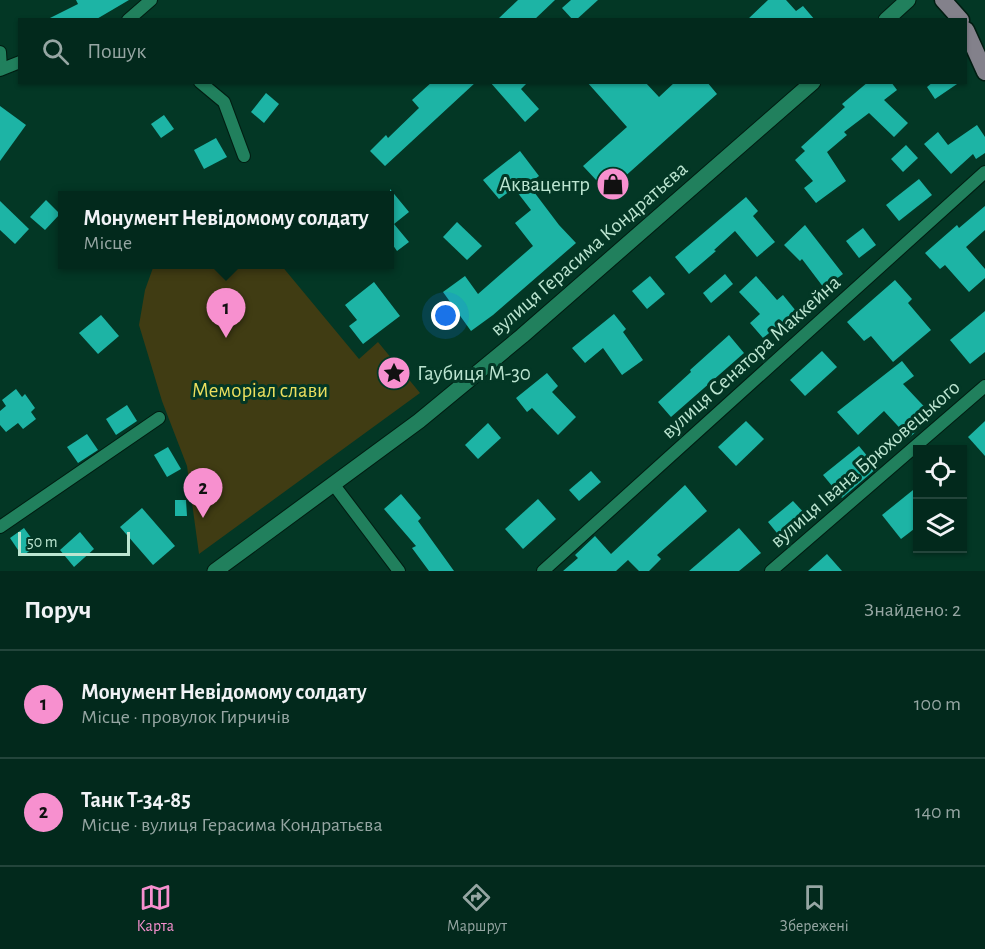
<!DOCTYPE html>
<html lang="uk">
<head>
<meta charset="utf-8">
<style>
  body { margin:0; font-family:"Alegreya Sans",sans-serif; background:#103529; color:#f1f3f6 }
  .controls { position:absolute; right:18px; bottom:18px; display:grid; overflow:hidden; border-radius:0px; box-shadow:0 2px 4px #0004 }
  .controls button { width:54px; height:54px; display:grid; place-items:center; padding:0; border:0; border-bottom:2px solid #23453b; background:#02291c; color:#f1f3f6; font:30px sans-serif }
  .scale { position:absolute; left:18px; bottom:15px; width:112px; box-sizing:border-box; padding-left:6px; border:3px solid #bce5d1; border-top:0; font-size:16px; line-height:21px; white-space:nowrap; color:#bce5d1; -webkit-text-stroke:4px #033725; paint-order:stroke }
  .you { position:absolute; left:446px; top:316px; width:21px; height:21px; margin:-15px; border:4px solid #fff; border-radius:50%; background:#1a73e8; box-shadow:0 0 0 9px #1a73e833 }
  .badge { display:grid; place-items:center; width:39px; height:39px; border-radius:50%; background:#f790cf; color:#111; font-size:20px; font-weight:700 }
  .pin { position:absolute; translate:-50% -50px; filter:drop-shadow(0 2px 3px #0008) }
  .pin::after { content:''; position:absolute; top:32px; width:21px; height:18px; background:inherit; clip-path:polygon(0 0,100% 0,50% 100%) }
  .popup { position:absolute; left:58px; top:191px; width:336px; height:78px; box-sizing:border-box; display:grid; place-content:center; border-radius:0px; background:#02291c; filter:drop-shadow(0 2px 4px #0005); font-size:20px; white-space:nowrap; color:#96a6a3 }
  .popup b { font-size:22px; color:#f1f3f6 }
  .popup::after { content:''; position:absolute; left:50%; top:100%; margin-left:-12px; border:12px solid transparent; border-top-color:#02291c }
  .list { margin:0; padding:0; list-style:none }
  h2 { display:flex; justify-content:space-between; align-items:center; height:78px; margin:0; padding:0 24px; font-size:26px }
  h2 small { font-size:20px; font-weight:400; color:#96a6a3 }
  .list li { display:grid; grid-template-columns:39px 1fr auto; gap:18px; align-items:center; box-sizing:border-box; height:108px; padding:0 24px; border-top:2px solid #23453b }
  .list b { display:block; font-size:22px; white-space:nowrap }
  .list p { margin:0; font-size:20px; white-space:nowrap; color:#96a6a3 }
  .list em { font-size:20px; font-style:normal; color:#96a6a3 }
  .icon { flex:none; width:33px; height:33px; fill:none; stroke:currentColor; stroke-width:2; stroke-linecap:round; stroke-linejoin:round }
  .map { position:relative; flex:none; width:985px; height:571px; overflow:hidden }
  .search { position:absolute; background:#02291c; box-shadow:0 2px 4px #0004; left:18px; right:18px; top:18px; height:66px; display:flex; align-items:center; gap:15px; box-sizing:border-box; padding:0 21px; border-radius:0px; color:#96a6a3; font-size:22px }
  .sheet { height:294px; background:#02291c }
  nav { display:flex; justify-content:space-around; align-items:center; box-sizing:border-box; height:84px; border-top:2px solid #23453b; background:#02291c; font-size:16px; color:#96a6a3 }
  nav a { display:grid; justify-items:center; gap:3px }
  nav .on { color:#f790cf }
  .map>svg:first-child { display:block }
  .green { fill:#403c13 }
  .building { fill:#1db4a5 }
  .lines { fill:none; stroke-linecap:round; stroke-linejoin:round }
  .minor-casing { stroke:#011c11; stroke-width:14 }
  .tertiary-casing { stroke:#011c11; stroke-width:17 }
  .primary-casing { stroke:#011c11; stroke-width:19 }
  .minor { stroke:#21805d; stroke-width:12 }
  .tertiary { stroke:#21805d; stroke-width:15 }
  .primary { stroke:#83818b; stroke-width:16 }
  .labels { text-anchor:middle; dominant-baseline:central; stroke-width:6; stroke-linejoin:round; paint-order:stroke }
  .poi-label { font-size:21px; fill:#bce5d1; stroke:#033725; text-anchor:end }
  .street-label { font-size:21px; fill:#bce5d1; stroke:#033725 }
  .park-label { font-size:21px; fill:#ecdf5e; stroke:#033725 }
</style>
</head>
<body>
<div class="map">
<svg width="985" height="571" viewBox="0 0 985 571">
  <rect width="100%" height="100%" fill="#033725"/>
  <!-- green -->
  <polygon class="green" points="154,265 281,265 359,359 378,342 420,393 199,554 187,466 162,401 139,325 145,290"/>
  <!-- building -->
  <g class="building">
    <polygon points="76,0 129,0 95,20 46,20 78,4"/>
    <polygon points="518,0 555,0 534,20 497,20"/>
    <polygon points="571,0 598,0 576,20 573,20 562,8"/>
    <polygon points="768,0 786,0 796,11 803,6 815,20 747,20"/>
    <polygon points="432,82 476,82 385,166 370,151 386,135 388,138 419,108 412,100"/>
    <polygon points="490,82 528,82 521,89 539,109 525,122"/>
    <polygon points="587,82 645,82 659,97 675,82 707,82 717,94 612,188 603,178 598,182 583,166 627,127"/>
    <polygon points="868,82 891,82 897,90 884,100 908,123 894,137 869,113 844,132 847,135 827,152 846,181 816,203 804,188 813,181 795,160 805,151 801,147 845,107 842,104"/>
    <polygon points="933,82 960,82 935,99 927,87"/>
    <polygon points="266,93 279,104 264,123 251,112"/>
    <polygon points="0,106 26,125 0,161"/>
    <polygon points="164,115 174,129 161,138 151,124"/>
    <polygon points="977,125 985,137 985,153 976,159 973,154 951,174 924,144 938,132 948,145"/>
    <polygon points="216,138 227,157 204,169 194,150"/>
    <polygon points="906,145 918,158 903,172 891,159"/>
    <polygon points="520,151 539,176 528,184 559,225 576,243 493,315 471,331 443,292 465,276 478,294 533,246 515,223 531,210 514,188 499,199 483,180"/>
    <polygon points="919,179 932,195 899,221 886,205"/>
    <polygon points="390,189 409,212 394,224 409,242 397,251 390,241"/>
    <polygon points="746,197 758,211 753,216 775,242 757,257 735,231 714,250 716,251 689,274 675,257"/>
    <polygon points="46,200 60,214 45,230 30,217"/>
    <polygon points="0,201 29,229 15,244 0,230"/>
    <polygon points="985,206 985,230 966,247 985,269 985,278 969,292 945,265 940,269 925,253 957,225 959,228"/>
    <polygon points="457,222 482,246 467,260 443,237"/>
    <polygon points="805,225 843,274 824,288 802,259 800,261 784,245"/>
    <polygon points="863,228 876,245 859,258 846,241"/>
    <polygon points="725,274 733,284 711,303 703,293"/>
    <polygon points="650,276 665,294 647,309 632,291"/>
    <polygon points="756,276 777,300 783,295 796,311 763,338 750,323 760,314 739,292"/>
    <polygon points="895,280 912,299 908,303 931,330 893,362 871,336 864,341 847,322"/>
    <polygon points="374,282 400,316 363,344 349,326 357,320 345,305"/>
    <polygon points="985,311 985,352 970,364 950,340"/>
    <polygon points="614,314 626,329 623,332 643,360 622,375 603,348 585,363 572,348"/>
    <polygon points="101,315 119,336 98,354 79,333"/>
    <polygon points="729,335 744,353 671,417 658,402 691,372 690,370"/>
    <polygon points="822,351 837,367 805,396 790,380"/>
    <polygon points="902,361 914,376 903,384 933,416 909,438 884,411 858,435 837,412"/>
    <polygon points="547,373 558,386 552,392 576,417 558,435 532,408 527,412 516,398"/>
    <polygon points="16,389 22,397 25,394 35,408 31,412 36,419 23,429 18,423 6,432 0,425 0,411 6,406 2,400"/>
    <polygon points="127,405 137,421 116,435 106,419"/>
    <polygon points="746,421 764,439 736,466 718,447"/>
    <polygon points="985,421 985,456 968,437"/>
    <polygon points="488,423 501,438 478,459 465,445"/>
    <polygon points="87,434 98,450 78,463 67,447"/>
    <polygon points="859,446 877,468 842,498 823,475"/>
    <polygon points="168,447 181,469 167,477 154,455"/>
    <polygon points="591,471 601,482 579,501 569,490"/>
    <polygon points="685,485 707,511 657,555 661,559 649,571 639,571 628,560 616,571 563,571 578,558 575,555 595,536 611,554"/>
    <polygon points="918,486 918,526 901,539 882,515"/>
    <polygon points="401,494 421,518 418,521 454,571 429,571 412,548 416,546 384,509"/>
    <polygon points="538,499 556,519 523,549 505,529"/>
    <polygon points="175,500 186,500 187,516 175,516"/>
    <polygon points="793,501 807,516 781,538 768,522"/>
    <polygon points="142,508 175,546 153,565 120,527"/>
    <polygon points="24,528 37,546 22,556 10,538"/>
    <polygon points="739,528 761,553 739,571 689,571"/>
    <polygon points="80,532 94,549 74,567 60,550"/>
    <polygon points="827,554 842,571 808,571"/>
  </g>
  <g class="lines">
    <!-- minor casing -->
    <g class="minor-casing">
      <g id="minor">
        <polyline points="128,20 151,0"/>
        <polyline points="0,52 1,69"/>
        <polyline points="0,70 20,62"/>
        <polyline points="200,82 224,102 244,156"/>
        <polyline points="334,485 399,571"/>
        <polyline points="0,527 159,418"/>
        <polyline points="543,571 985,172"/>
        <polyline points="771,571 985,386"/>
      </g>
    </g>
    <!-- tertiary casing -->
    <g class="tertiary-casing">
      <g id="tertiary">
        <polyline points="886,20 908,0"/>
        <polyline points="215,571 419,421 522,336 813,82"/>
      </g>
    </g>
    <!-- primary casing -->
    <g class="primary-casing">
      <g id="primary">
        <polyline points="943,0 961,20"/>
        <polyline points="966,30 985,72"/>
      </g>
    </g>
    <!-- minor -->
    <use href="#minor" class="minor"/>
    <!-- tertiary -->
    <use href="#tertiary" class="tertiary"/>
    <!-- primary -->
    <use href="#primary" class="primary"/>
  </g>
  <!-- icons -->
  <defs>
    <g id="shop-disc" transform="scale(1.725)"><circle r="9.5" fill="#f790cf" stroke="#033725"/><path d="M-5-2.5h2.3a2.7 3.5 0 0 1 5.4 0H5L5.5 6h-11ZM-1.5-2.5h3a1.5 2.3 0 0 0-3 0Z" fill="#111"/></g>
    <g id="sight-disc" transform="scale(1.725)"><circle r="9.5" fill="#f790cf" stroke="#033725"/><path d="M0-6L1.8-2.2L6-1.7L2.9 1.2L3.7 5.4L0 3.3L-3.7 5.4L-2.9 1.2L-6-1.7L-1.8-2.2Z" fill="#111"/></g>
  </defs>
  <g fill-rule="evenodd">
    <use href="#shop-disc" x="613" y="184"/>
    <use href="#sight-disc" x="394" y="373"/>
  </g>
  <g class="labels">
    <!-- poi labels -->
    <g class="poi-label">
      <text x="590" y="184">Аквацентр</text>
      <text x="417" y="373" text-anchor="start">Гаубиця М-30</text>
    </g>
    <!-- street labels -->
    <g class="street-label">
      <text transform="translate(589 249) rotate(-41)">вулиця Герасима Кондратьєва</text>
      <text transform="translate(751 357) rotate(-42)">вулиця Сенатора Маккейна</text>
      <text transform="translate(865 464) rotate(-41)">вулиця Івана Брюховецького</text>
    </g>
    <!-- park labels -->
    <g class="park-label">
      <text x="260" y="390">Меморіал слави</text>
    </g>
  </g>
</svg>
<div class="controls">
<button><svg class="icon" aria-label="locate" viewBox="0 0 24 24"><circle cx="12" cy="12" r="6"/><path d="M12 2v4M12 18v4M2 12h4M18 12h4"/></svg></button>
<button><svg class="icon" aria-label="layers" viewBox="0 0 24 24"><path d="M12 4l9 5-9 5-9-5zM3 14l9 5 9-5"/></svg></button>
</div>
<div class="scale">50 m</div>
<div class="you"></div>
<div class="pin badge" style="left:226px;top:338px">1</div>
<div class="popup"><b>Монумент Невідомому солдату</b>Місце</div>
<div class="pin badge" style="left:203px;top:518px">2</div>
<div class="search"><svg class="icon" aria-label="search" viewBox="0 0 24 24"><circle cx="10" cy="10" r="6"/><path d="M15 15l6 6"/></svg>Пошук</div>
</div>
<section class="sheet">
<h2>Поруч<small>Знайдено: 2</small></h2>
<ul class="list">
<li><span class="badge">1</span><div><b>Монумент Невідомому солдату</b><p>Місце · провулок Гирчичів</p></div><em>100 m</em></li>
<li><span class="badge">2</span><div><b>Танк Т-34-85</b><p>Місце · вулиця Герасима Кондратьєва</p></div><em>140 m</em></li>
</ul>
</section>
<nav>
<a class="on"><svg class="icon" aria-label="map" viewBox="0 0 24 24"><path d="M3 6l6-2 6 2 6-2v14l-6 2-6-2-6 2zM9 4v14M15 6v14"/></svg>Карта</a>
<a><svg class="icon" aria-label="directions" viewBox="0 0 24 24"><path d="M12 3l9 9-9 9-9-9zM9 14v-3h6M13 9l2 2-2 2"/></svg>Маршрут</a>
<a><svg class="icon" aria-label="saved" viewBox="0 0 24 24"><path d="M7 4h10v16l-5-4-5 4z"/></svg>Збережені</a>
</nav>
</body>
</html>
